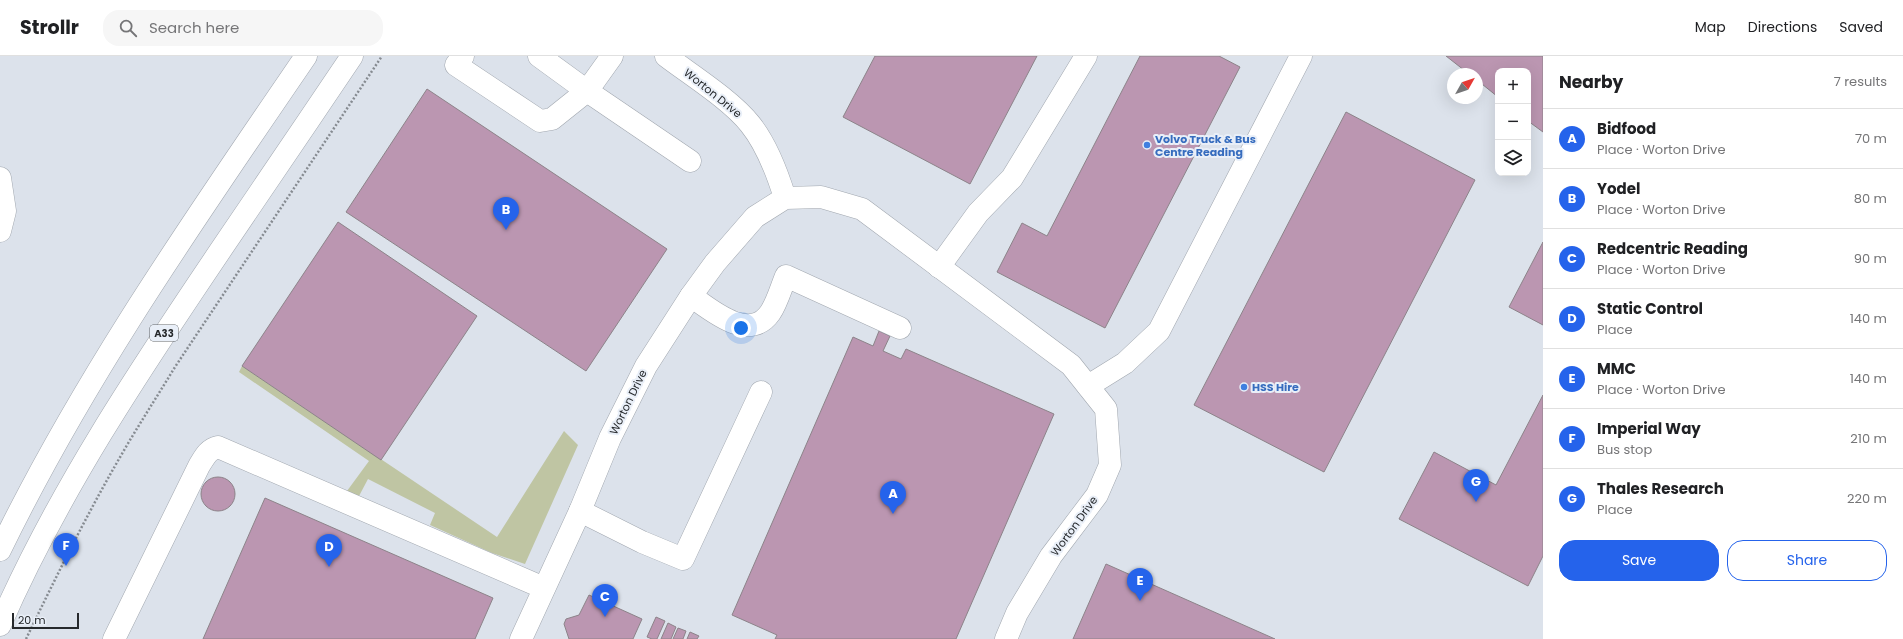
<!DOCTYPE html>
<html lang="en">
<head>
<meta charset="utf-8">
<style>
  body { margin:0; font-family:Poppins,sans-serif; background:#f6f6f6; color:#202124 }
  .controls { position:absolute; right:12px; top:12px; display:grid; overflow:hidden; border-radius:8px; box-shadow:0 4px 16px #0002 }
  .controls button { width:36px; height:36px; display:grid; place-items:center; padding:0; border:0; border-bottom:1px solid #e0e0e0; background:#fff; color:#202124; font:20px sans-serif }
  .compass { position:absolute; left:1447px; top:12px; width:36px; height:36px; border-radius:50%; background:#fff; box-shadow:0 4px 16px #0002; rotate:50deg }
  .scale { position:absolute; left:12px; bottom:10px; width:67px; box-sizing:border-box; padding-left:4px; border:2px solid #26292c; border-top:0; font-size:11px; line-height:14px; white-space:nowrap; color:#26292c; -webkit-text-stroke:3px #e9eff8; paint-order:stroke }
  .you { position:absolute; left:741px; top:272px; width:14px; height:14px; margin:-10px; border:3px solid #fff; border-radius:50%; background:#1a73e8; box-shadow:0 0 0 6px #1a73e833 }
  .badge { display:grid; place-items:center; width:26px; height:26px; border-radius:50%; background:#2563eb; color:#fff; font-size:13px; font-weight:700 }
  .pin { position:absolute; translate:-50% -33px; filter:drop-shadow(0 1px 2px #0008) }
  .pin::after { content:''; position:absolute; top:21px; width:14px; height:12px; background:inherit; clip-path:polygon(0 0,100% 0,50% 100%) }
  .list { margin:0; padding:0; list-style:none }
  h2 { display:flex; justify-content:space-between; align-items:center; height:52px; margin:0; padding:0 16px; font-size:17px }
  h2 small { font-size:13px; font-weight:400; color:#757577 }
  .list li { display:grid; grid-template-columns:26px 1fr auto; gap:12px; align-items:center; box-sizing:border-box; height:60px; padding:0 16px; border-top:1px solid #e0e0e0 }
  .list b { display:block; font-size:15px; white-space:nowrap }
  .list p { margin:0; font-size:13px; white-space:nowrap; color:#757577 }
  .list em { font-size:13px; font-style:normal; color:#757577 }
  .actions { display:flex; gap:8px; padding:12px 16px }
  .actions a { flex:1; padding:9px 0; border:1px solid #2563eb; border-radius:16px; text-align:center; font-size:14px; color:#2563eb }
  .actions .main { background:#2563eb; color:#fff }
  .icon { flex:none; width:22px; height:22px; fill:none; stroke:currentColor; stroke-width:2; stroke-linecap:round; stroke-linejoin:round }
  .map { position:relative; flex:none; width:1543px; height:583px; overflow:hidden }
  header { display:flex; align-items:center; gap:24px; box-sizing:border-box; height:56px; padding:0 20px; background:#fff; border-bottom:1px solid #e0e0e0 }
  header strong { font-size:19px }
  nav { display:flex; gap:22px; margin-inline-start:auto; font-size:14px }
  .search { width:280px; height:36px; background:#f6f6f6; display:flex; align-items:center; gap:10px; box-sizing:border-box; padding:0 14px; border-radius:16px; color:#757577; font-size:15px }
  main { display:flex }
  aside { flex:1; background:#fff }
  .map>svg:first-child { display:block }
  .green { fill:#bfc5a3 }
  .building { fill:#bb96b1; stroke:#8c8389 }
  .lines { fill:none; stroke-linecap:round; stroke-linejoin:round }
  .minor-casing { stroke:#a1a7af; stroke-width:23 }
  .highway-casing { stroke:#a1a7af; stroke-width:23 }
  .path { stroke:#868b91; stroke-width:2.5; stroke-dasharray:2 2; stroke-linecap:butt }
  .minor { stroke:#fff; stroke-width:22 }
  .highway { stroke:#fff; stroke-width:22 }
  .shop-dot { fill:#3f7fe0; stroke:#e9eff8; stroke-width:1.5 }
  .labels { text-anchor:middle; dominant-baseline:central; stroke-width:4; stroke-linejoin:round; paint-order:stroke }
  .shield { fill:#e9eff8; stroke:#606469; stroke-width:1 }
  .shield-label { font-size:10px; font-weight:bold; fill:#26292c }
  .street-label { font-size:11px; fill:#26292c; stroke:#e9eff8 }
  .shop-label { font-size:11px; font-weight:bold; fill:#366cbe; stroke:#e9eff8; text-anchor:start }
</style>
</head>
<body>
<header>
<strong>Strollr</strong>
<div class="search"><svg class="icon" aria-label="search" viewBox="0 0 24 24"><circle cx="10" cy="10" r="6"/><path d="M15 15l6 6"/></svg>Search here</div>
<nav><a>Map</a><a>Directions</a><a>Saved</a></nav>
</header>
<main>
<div class="map">
<svg width="1543" height="583" viewBox="0 0 1543 583">
  <rect width="100%" height="100%" fill="#dce2eb"/>
  <!-- green -->
  <polygon class="green" points="242,310 497,481 564,375 578,389 525,508 492,497 430,469 435,457 368,423 359,440 347,435 369,405 239,316"/>
  <!-- building -->
  <g class="building">
    <polygon points="875,0 1037,0 970,128 843,61"/>
    <polygon points="1140,0 1219,0 1240,11 1105,272 997,216 1022,167 1047,180"/>
    <polygon points="1446,0 1543,0 1543,76 1528,65 1528,15 1498,15 1498,41 1477,24 1477,18 1469,18"/>
    <polygon points="427,33 667,193 586,315 346,156"/>
    <polygon points="1346,56 1475,124 1324,416 1194,349"/>
    <polygon points="338,166 477,260 381,404 242,310"/>
    <polygon points="1543,186 1543,269 1509,251"/>
    <polygon points="879,275 890,280 883,295 901,303 906,293 1054,358 956,583 775,583 777,579 732,559 853,281 873,290"/>
    <polygon points="1543,339 1543,500 1528,530 1399,463 1434,396 1496,429"/>
    <circle cx="218" cy="438" r="17"/>
    <polygon points="265,442 493,542 475,583 203,583"/>
    <polygon points="1106,508 1275,583 1073,583"/>
    <polygon points="589,539 642,563 633,583 569,583 564,568 566,563 579,559"/>
    <polygon points="656,561 665,565 657,583 652,583 647,581"/>
    <polygon points="668,567 676,571 671,583 661,583"/>
    <polygon points="678,572 686,575 683,583 673,583"/>
    <polygon points="690,576 699,580 697,583 687,583"/>
  </g>
  <g class="lines">
    <!-- minor casing -->
    <g class="minor-casing">
      <g id="minor">
        <polyline points="463,0 456,9 540,65 552,63 587,35 539,0"/>
        <polyline points="612,0 587,35 690,105"/>
        <path d="M666,0C691,19 731,44 750,68C767,89 777,116 785,142"/>
        <polyline points="0,122 5,155 0,175"/>
        <polyline points="939,211 978,157 1012,122 1086,0"/>
        <path d="M691,240C711,254 749,287 770,257C777,247 781,232 786,220L900,272"/>
        <polyline points="1088,330 1125,307 1159,275 1301,0"/>
        <polyline points="580,455 642,486 683,503 761,336"/>
        <path d="M114,583L199,410C204,402 208,393 218,391L544,532"/>
        <polyline points="521,583 580,455 610,382 646,310 691,240 715,207 755,161 785,142 821,141 862,153 1071,309 1106,353 1110,409 1097,439 1051,500 1017,557 1006,583"/>
      </g>
    </g>
    <!-- highway casing -->
    <g class="highway-casing">
      <g id="highway">
        <path d="M0,494C85,319 197,160 306,0"/>
        <path d="M0,569C58,436 139,315 220,195C264,131 308,65 352,0"/>
      </g>
    </g>
    <!-- path -->
    <path class="path" d="M26,583C54,525 83,466 115,410C134,376 155,344 175,311L382,0"/>
    <!-- minor -->
    <use href="#minor" class="minor"/>
    <!-- highway -->
    <use href="#highway" class="highway"/>
  </g>
  <!-- markers -->
  <g class="shop-dot">
    <circle cx="1147" cy="89" r="4"/>
    <circle cx="1244" cy="331" r="4"/>
  </g>
  <g class="labels">
    <!-- shield labels -->
    <rect class="shield" x="150" y="269" width="28" height="16" rx="3"/>
    <g class="shield-label">
      <text x="164" y="277">A33</text>
    </g>
    <!-- street labels -->
    <g class="street-label">
      <text transform="translate(713 37) rotate(39)">Worton Drive</text>
      <text transform="translate(628 346) rotate(-64)">Worton Drive</text>
      <text transform="translate(1074 470) rotate(-54)">Worton Drive</text>
    </g>
    <!-- shop labels -->
    <g class="shop-label">
      <text x="1155" y="83">Volvo Truck &amp; Bus<tspan x="1155" dy="13">Centre Reading</tspan></text>
      <text x="1252" y="331">HSS Hire</text>
    </g>
  </g>
</svg>
<div class="controls">
<button>+</button>
<button>−</button>
<button><svg class="icon" aria-label="layers" viewBox="0 0 24 24"><path d="M12 4l9 5-9 5-9-5zM3 14l9 5 9-5"/></svg></button>
</div>
<svg class="compass" viewBox="-18 -18 36 36"><path d="M0-13l5 13h-10z" fill="#e53935"/><path d="M0 13l5-13h-10z" fill="#757577"/></svg>
<div class="scale">20 m</div>
<div class="you"></div>
<div class="pin badge" style="left:893px;top:458px">A</div>
<div class="pin badge" style="left:506px;top:174px">B</div>
<div class="pin badge" style="left:605px;top:561px">C</div>
<div class="pin badge" style="left:329px;top:511px">D</div>
<div class="pin badge" style="left:1140px;top:545px">E</div>
<div class="pin badge" style="left:66px;top:510px">F</div>
<div class="pin badge" style="left:1476px;top:446px">G</div>
</div>
<aside>
<h2>Nearby<small>7 results</small></h2>
<ul class="list">
<li><span class="badge">A</span><div><b>Bidfood</b><p>Place · Worton Drive</p></div><em>70 m</em></li>
<li><span class="badge">B</span><div><b>Yodel</b><p>Place · Worton Drive</p></div><em>80 m</em></li>
<li><span class="badge">C</span><div><b>Redcentric Reading</b><p>Place · Worton Drive</p></div><em>90 m</em></li>
<li><span class="badge">D</span><div><b>Static Control</b><p>Place</p></div><em>140 m</em></li>
<li><span class="badge">E</span><div><b>MMC</b><p>Place · Worton Drive</p></div><em>140 m</em></li>
<li><span class="badge">F</span><div><b>Imperial Way</b><p>Bus stop</p></div><em>210 m</em></li>
<li><span class="badge">G</span><div><b>Thales Research</b><p>Place</p></div><em>220 m</em></li>
</ul>
<div class="actions"><a class="main">Save</a><a>Share</a></div>
</aside>
</main>
</body>
</html>
